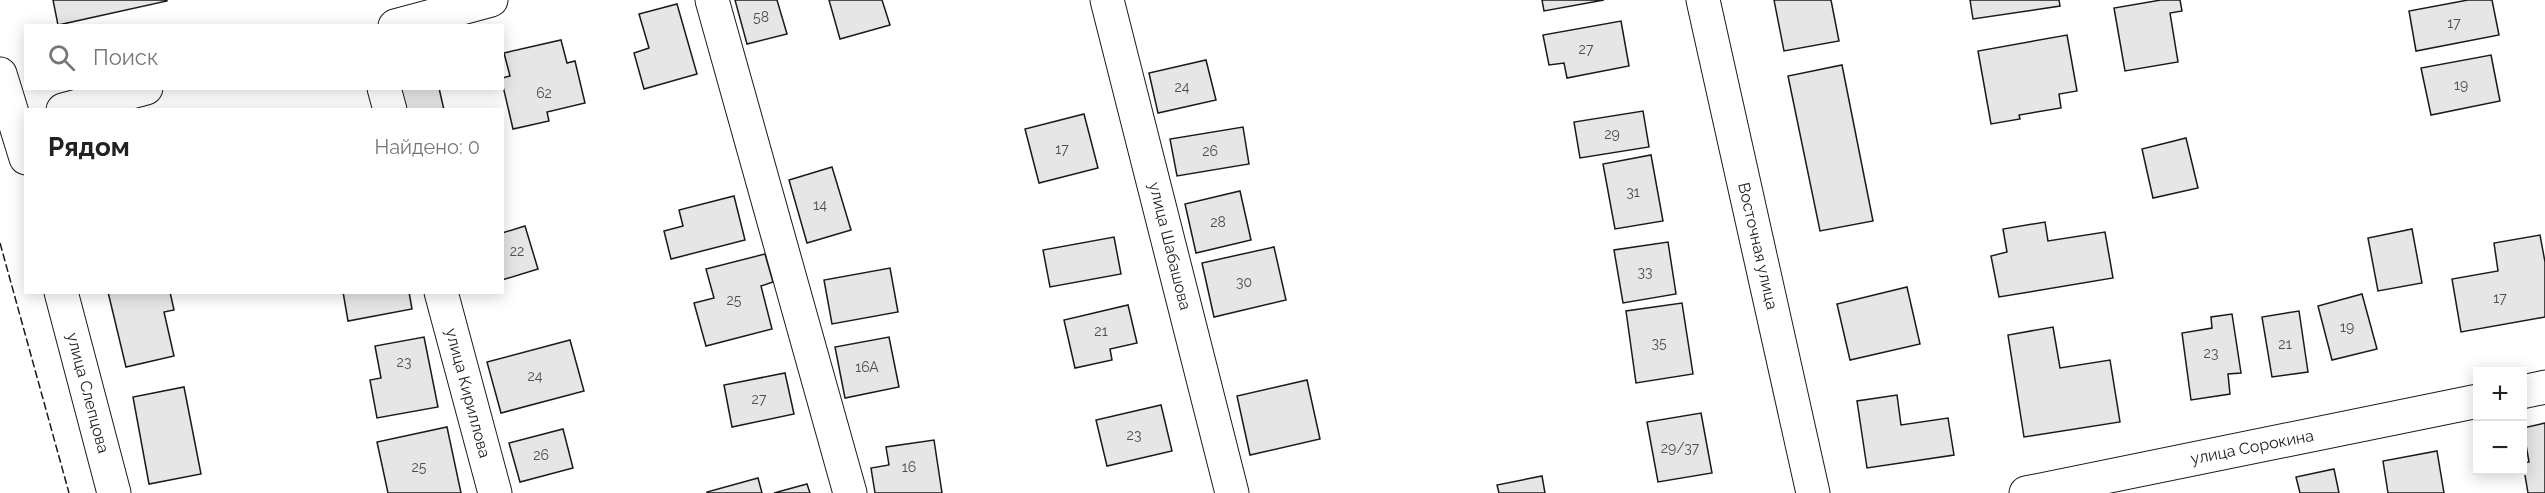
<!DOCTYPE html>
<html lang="ru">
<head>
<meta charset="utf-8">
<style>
  body { margin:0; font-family:Raleway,sans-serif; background:#f2f2f2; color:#222 }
  .controls { position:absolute; right:18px; bottom:18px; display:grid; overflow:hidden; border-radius:0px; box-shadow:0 3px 15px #0003 }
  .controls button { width:54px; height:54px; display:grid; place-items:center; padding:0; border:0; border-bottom:2px solid #e0e0e0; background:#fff; color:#222; font:30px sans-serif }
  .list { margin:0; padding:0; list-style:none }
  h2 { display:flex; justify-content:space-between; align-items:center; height:78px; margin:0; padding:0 24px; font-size:26px }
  h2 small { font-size:20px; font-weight:400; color:#767676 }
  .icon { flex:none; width:33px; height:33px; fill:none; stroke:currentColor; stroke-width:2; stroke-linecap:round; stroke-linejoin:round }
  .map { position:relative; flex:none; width:2545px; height:493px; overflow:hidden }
  .search { position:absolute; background:#fff; box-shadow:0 3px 15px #0003; left:24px; top:24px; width:480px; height:66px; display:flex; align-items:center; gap:15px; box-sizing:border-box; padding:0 21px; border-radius:0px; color:#767676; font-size:22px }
  .panel { position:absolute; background:#fff; box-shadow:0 3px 15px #0003; left:24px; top:108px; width:480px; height:186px; border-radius:0px }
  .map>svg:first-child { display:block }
  .building { fill:#e6e6e6; stroke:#1a1a1a; stroke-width:1.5 }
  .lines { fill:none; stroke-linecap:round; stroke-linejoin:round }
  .minor-casing { stroke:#1a1a1a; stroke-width:35 }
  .minor { stroke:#fff; stroke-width:33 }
  .fence { stroke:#1a1a1a; stroke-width:1.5; stroke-dasharray:8 3; stroke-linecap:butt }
  .labels { text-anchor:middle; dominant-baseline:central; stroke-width:4.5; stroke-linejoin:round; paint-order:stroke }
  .number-label { font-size:14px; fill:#4d4d4d }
  .street-label { font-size:16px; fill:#1a1a1a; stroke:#fff }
</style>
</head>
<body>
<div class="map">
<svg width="2545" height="493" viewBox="0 0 2545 493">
  <rect width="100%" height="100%" fill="#fff"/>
  <!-- building -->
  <g class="building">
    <polygon points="53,0 167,0 167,1 58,25"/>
    <polygon points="735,0 777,0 787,34 747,44"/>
    <polygon points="829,0 882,0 890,25 840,39"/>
    <polygon points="1542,0 1604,0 1544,11"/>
    <polygon points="1774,0 1831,0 1839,41 1784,51"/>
    <polygon points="1970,0 2059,0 2060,6 1973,19"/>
    <polygon points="2161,0 2180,0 2182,11 2170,13 2178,62 2125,71 2114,8"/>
    <polygon points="2468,0 2492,0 2499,35 2416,51 2409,11"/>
    <polygon points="677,4 697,74 644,89 634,53 649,48 639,14"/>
    <polygon points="1621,21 1629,66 1567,78 1564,63 1549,65 1543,35"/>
    <polygon points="2067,35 2077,91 2059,94 2061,108 2019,115 2020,119 1991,124 1978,51"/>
    <polygon points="561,40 567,63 575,61 585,103 547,112 549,121 513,129 502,82 502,78 510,76 504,53"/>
    <polygon points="2491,55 2500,101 2431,115 2421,68"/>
    <polygon points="1206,60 1216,100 1158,113 1149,73"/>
    <polygon points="1842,65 1873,221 1820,231 1788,76"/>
    <polygon points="397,88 439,88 444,110 402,110"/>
    <polygon points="1643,111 1649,147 1580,158 1574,122"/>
    <polygon points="1084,114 1098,168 1039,183 1025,129"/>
    <polygon points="1243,127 1249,164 1177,176 1170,139"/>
    <polygon points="2186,138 2198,188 2153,198 2142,149"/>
    <polygon points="1651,155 1663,221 1615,229 1603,164"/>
    <polygon points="832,167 851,230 807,243 789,180"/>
    <polygon points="1240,191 1251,240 1196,253 1185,204"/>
    <polygon points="734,196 745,240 671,259 664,231 683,226 679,210"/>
    <polygon points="2045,222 2048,241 2105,232 2113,278 1999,297 1991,256 2007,252 2003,229"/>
    <polygon points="525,226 538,269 502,280 502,233"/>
    <polygon points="2412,229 2422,283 2378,291 2368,238"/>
    <polygon points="2540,235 2545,262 2545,317 2461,332 2452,279 2498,271 2494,243"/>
    <polygon points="1114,237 1121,274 1050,287 1043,250"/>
    <polygon points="1668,242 1676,294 1623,303 1614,250"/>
    <polygon points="1274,247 1286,300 1214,317 1202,263"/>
    <polygon points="765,254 773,282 761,286 772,329 706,346 694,303 714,298 706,269"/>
    <polygon points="890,268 898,312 832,324 824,280"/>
    <polygon points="1907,287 1920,344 1850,360 1837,304"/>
    <polygon points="108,292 170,292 174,310 164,312 174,356 126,367"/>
    <polygon points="343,292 409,292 412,309 348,321"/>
    <polygon points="2362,294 2377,349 2332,360 2318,306"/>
    <polygon points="1682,303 1693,374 1636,383 1626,311"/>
    <polygon points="1128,305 1137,343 1110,349 1112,360 1075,368 1064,320"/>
    <polygon points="2299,311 2308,372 2272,377 2262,317"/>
    <polygon points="2232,314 2241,373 2228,374 2230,394 2191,400 2182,333 2212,328 2211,317"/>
    <polygon points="2053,327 2060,368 2110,360 2120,422 2024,437 2008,335"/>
    <polygon points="424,337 438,407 377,418 370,380 381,378 375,346"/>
    <polygon points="889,337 899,387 845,398 835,347"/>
    <polygon points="570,340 584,391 501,413 487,362"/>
    <polygon points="785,373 794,414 732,427 724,385"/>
    <polygon points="1307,380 1320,439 1250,455 1237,396"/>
    <polygon points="184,387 201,474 149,484 133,397"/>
    <polygon points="1897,395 1901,425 1948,418 1954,455 1867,468 1857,401"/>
    <polygon points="1161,405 1172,451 1107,466 1096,420"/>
    <polygon points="1701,413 1712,473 1658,482 1647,422"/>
    <polygon points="2545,423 2545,493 2528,493 2523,463 2529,462 2523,428"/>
    <polygon points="447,427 461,493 388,493 377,442"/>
    <polygon points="563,429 573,468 520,482 509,443"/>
    <polygon points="934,440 942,493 875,493 871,468 889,465 886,447"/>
    <polygon points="2437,451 2444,493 2388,493 2383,461"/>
    <polygon points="2334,469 2339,493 2300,493 2296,477"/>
    <polygon points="1542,476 1545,493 1499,493 1497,485"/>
    <polygon points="758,478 762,493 707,493 707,492"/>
    <polygon points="807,484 810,493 774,493"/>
  </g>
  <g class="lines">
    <!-- minor casing -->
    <g class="minor-casing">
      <g id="minor">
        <polyline points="712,0 850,493"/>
        <polyline points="1107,0 1232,493"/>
        <polyline points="1703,0 1813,493"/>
        <polyline points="395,26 491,0"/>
        <polyline points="0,74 26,158"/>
        <polyline points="384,88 390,110"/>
        <polyline points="63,110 146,88"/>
        <polyline points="61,292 114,493"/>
        <polyline points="441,292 495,493"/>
        <polyline points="2522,392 2545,387"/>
        <polyline points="2026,493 2478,401"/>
      </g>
    </g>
    <!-- minor -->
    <use href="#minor" class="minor"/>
    <!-- fence -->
    <polyline class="fence" points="0,243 69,493"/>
  </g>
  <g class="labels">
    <!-- number labels -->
    <g class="number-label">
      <text x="761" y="17">58</text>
      <text x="2454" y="23">17</text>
      <text x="1586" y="49">27</text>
      <text x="2461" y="85">19</text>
      <text x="1182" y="87">24</text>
      <text x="544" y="93">62</text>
      <text x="1612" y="134">29</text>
      <text x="1062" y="149">17</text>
      <text x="1210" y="151">26</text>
      <text x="1633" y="192">31</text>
      <text x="820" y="205">14</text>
      <text x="1218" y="222">28</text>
      <text x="517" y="251">22</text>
      <text x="1645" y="272">33</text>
      <text x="1244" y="282">30</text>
      <text x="2500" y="298">17</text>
      <text x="734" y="300">25</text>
      <text x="2347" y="327">19</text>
      <text x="1101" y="331">21</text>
      <text x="1659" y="343">35</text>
      <text x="2285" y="344">21</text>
      <text x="2211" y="353">23</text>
      <text x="404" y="362">23</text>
      <text x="867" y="367">16А</text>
      <text x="535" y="376">24</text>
      <text x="759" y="399">27</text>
      <text x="1134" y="435">23</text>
      <text x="1680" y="448">29/37</text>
      <text x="541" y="455">26</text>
      <text x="419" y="467">25</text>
      <text x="909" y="467">16</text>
    </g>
    <!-- street labels -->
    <g class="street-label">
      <text transform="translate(1170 246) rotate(76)">улица Шабашова</text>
      <text transform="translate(1758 246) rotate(77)">Восточная улица</text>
      <text transform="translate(88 393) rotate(75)">улица Слепцова</text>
      <text transform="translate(468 393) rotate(75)">улица Кириллова</text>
      <text transform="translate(2252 447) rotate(-11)">улица Сорокина</text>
    </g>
  </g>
</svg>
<div class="controls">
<button>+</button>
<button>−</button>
</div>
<div class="search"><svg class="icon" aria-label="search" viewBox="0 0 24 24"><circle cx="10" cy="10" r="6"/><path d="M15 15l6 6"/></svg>Поиск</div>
<section class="panel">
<h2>Рядом<small>Найдено: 0</small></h2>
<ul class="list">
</ul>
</section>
</div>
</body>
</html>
